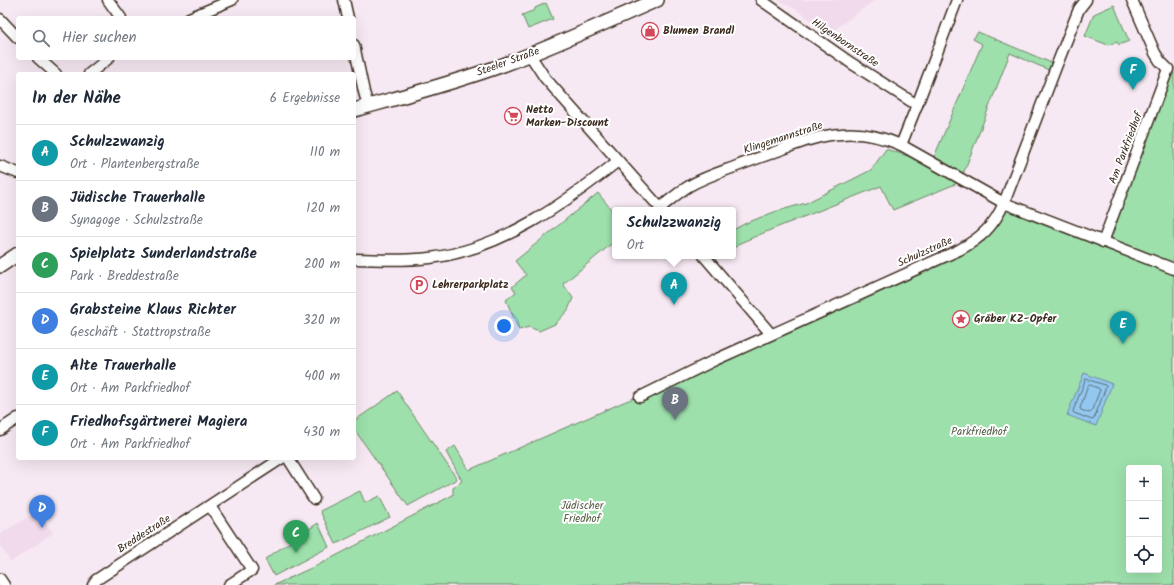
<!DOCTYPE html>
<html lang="de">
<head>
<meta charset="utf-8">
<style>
  body { margin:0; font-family:Kalam,sans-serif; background:#f6f6f7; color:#1f2937 }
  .controls { position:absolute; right:12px; bottom:12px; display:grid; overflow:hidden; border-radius:4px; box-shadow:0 4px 16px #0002 }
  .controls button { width:36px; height:36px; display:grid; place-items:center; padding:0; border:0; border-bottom:1px solid #e0e1e3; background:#fff; color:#1f2937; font:20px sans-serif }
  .you { position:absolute; left:504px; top:326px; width:14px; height:14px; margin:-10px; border:3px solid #fff; border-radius:50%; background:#1a73e8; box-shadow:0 0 0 6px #1a73e833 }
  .badge { display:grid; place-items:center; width:26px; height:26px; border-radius:50%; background:#d1495b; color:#fff; font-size:13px; font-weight:700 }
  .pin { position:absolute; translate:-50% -33px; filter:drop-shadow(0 1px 2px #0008) }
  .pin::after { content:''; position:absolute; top:21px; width:14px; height:12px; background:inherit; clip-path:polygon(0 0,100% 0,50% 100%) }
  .popup { position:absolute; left:612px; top:207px; width:124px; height:52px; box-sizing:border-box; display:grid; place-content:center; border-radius:4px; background:#fff; filter:drop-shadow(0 1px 3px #0005); font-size:13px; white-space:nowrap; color:#747a83 }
  .popup b { font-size:15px; color:#1f2937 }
  .popup::after { content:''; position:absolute; left:50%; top:100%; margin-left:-8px; border:8px solid transparent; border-top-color:#fff }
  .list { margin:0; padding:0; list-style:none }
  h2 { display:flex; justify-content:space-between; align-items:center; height:52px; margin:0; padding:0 16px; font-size:17px }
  h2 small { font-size:13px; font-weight:400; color:#747a83 }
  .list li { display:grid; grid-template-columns:26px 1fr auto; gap:12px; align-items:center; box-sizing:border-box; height:56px; padding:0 16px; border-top:1px solid #e0e1e3 }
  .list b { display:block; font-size:15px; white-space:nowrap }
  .list p { margin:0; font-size:13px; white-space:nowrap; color:#747a83 }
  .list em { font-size:13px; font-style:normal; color:#747a83 }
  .icon { flex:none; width:22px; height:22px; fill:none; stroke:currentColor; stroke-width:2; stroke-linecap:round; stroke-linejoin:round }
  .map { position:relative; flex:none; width:1174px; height:585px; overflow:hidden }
  .search { position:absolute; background:#fff; box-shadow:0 4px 16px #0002; left:16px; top:16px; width:340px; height:44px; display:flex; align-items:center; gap:10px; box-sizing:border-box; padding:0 14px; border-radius:4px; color:#747a83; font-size:15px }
  .panel { position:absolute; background:#fff; box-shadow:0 4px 16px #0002; left:16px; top:72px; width:340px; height:388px; border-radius:4px }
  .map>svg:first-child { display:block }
  .built { fill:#f1daeb }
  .green { fill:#9de0ac; stroke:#6c8565; fill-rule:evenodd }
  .water { fill:#92c8f0; stroke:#6f899c }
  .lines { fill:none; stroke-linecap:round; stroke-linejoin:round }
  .shore { stroke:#5e6972; stroke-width:1 }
  .minor-casing { stroke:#3b2a1e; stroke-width:13 }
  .secondary-casing { stroke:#3b2a1e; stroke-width:16 }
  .minor { stroke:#fff; stroke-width:10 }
  .secondary { stroke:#fff; stroke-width:13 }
  .labels { text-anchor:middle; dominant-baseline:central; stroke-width:4; stroke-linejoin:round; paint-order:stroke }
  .poi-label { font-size:11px; font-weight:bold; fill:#3b2a1e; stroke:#fff; text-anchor:start }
  .street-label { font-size:11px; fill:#3b2a1e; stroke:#fff }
  .park-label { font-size:11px; fill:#586149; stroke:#fff }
</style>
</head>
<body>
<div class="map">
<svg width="1174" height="585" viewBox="0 0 1174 585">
  <rect width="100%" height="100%" fill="#f7e9f3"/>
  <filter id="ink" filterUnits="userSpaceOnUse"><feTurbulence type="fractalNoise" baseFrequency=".025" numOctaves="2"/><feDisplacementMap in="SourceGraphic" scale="8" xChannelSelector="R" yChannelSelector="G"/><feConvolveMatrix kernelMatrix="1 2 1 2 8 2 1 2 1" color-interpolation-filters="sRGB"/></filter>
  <g filter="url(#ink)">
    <!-- built -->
    <g class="built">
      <polygon points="778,0 875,0 830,33 795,9"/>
      <polygon points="38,511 53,533 11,562 0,546 0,534"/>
    </g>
    <!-- green -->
    <g class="green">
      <polygon points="546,3 553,19 528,29 522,15 535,10 535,8"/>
      <polygon points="1114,5 1129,41 1119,45 1117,42 1108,45 1085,36 1094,14"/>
      <polygon points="978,32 1054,64 1051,71 1010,53 960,182 893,210 881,186 768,231 740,243 733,249 733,230 744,224 774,212 806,203 871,170 886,149 923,161 934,157 982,44 973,39"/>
      <polygon points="1168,69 1174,71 1174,268 1104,242"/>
      <polygon points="598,193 615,214 615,241 563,284 573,298 568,310 555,324 539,331 529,327 519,330 506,300 516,292 512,287 526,275 515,261"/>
      <path d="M1005,204L1174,270V585H274L320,564L453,495V488L462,481L446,452L455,446L469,470L626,401L640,396L960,251ZM1129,468H1159V570H1129Z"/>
      <polygon points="397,391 457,479 408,506 354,429 354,421"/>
      <polygon points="360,491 365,503 379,496 390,517 336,544 320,511"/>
      <polygon points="318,523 329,547 274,576 265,559"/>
    </g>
    <!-- water -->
    <polygon class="water" points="1084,373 1112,384 1096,426 1067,415"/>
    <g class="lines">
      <!-- shore -->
      <g class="shore">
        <polygon points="1086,379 1105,385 1106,387 1094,419 1092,420 1074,413 1073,412"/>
        <polygon points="1090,385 1098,388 1100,390 1091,412 1089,413 1081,410 1080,408 1088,386"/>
      </g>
      <!-- minor casing -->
      <g class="minor-casing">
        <g id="minor">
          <polyline points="108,0 121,18"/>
          <polyline points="344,0 348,18"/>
          <polyline points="761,0 851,63 917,105"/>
          <polyline points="1132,0 1155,53 1160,61 1168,69"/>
          <polyline points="189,18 232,0"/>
          <polyline points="0,19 18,38"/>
          <polyline points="354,45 364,92 368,106"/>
          <polyline points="530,55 545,78 662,210"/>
          <polyline points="38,58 56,74"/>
          <polyline points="89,74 109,58"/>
          <polyline points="901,145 917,105 957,0"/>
          <polyline points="0,166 18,173"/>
          <path d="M660,208C670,200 679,192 689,186C704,177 721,172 737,166C752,160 767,155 783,149C802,142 821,135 841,134C862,132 882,137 901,145L1004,203L1174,269"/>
          <polyline points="1103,242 1168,69"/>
          <polyline points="704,256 771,334"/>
          <path d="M354,259C380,260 405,261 430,258C502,249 564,204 618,161"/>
          <path d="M640,397L715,360L959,250C981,238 994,226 1004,203L1056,67L1079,9L1086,0"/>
          <polyline points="0,430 18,418"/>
          <polyline points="288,458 314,499"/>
          <polyline points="210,506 252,570 229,585"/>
          <polyline points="0,579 4,585"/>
          <polyline points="93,585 96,580 282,458"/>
        </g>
      </g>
      <!-- secondary casing -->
      <g class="secondary-casing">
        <g id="secondary">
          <path d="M354,110C404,96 454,83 503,65C555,46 606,22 657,0"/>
          <polyline points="0,266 18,254"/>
        </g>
      </g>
      <!-- minor -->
      <use href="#minor" class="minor"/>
      <!-- secondary -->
      <use href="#secondary" class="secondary"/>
    </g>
  </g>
  <!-- icons -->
  <defs>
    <g id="shop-ring" transform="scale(0.9)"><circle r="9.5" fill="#fff" stroke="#d1495b" stroke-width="1.5"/><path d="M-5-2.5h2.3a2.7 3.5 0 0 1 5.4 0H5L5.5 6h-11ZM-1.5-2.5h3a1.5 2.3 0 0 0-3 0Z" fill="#d1495b"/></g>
    <g id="supermarket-ring" transform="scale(0.9)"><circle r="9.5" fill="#fff" stroke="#d1495b" stroke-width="1.5"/><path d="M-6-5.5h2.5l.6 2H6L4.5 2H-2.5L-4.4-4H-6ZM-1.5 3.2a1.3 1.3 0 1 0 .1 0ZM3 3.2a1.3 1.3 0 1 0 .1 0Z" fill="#d1495b"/></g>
    <g id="parking-ring" transform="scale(0.9)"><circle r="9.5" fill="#fff" stroke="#d1495b" stroke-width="1.5"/><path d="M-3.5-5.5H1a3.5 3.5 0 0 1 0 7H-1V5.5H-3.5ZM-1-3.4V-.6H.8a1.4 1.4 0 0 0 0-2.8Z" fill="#d1495b"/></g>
    <g id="sight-ring" transform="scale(0.9)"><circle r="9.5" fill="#fff" stroke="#d1495b" stroke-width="1.5"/><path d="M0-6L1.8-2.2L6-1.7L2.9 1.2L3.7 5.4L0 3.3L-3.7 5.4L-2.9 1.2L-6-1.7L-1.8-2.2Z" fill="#d1495b"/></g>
  </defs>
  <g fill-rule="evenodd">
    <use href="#shop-ring" x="650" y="31"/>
    <use href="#supermarket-ring" x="513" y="116"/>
    <use href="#parking-ring" x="419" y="285"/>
    <use href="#sight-ring" x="961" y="319"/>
  </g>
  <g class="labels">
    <!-- poi labels -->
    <g class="poi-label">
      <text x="663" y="31">Blumen Brandl</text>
      <text x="526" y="110">Netto<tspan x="526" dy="13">Marken-Discount</tspan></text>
      <text x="432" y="285">Lehrerparkplatz</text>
      <text x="974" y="319">Gräber KZ-Opfer</text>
    </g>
    <!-- street labels -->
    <g class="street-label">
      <text transform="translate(845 43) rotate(34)">Hilgenbornstraße</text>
      <text transform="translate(508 62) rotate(-20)">Steeler Straße</text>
      <text transform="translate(783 138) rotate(-18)">Klingemannstraße</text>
      <text transform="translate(1126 148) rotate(-69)">Am Parkfriedhof</text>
      <text transform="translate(925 252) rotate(-24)">Schulzstraße</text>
      <text transform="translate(144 534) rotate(-33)">Breddestraße</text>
    </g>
    <!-- park labels -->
    <g class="park-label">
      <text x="979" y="432">Parkfriedhof</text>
      <text x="582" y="506">Jüdischer<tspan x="582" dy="13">Friedhof</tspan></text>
    </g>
  </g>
</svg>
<div class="controls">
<button>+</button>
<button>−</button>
<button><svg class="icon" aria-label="locate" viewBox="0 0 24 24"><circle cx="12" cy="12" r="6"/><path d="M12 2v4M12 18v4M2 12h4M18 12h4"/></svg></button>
</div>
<div class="you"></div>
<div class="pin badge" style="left:674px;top:305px;background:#0f9aa8">A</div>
<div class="popup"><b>Schulzzwanzig</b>Ort</div>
<div class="pin badge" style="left:675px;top:420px;background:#6b7280">B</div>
<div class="pin badge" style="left:296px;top:553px;background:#2e9e5b">C</div>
<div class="pin badge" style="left:42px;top:528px;background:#3f7fe0">D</div>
<div class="pin badge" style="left:1123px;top:344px;background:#0f9aa8">E</div>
<div class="pin badge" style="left:1133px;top:90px;background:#0f9aa8">F</div>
<div class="search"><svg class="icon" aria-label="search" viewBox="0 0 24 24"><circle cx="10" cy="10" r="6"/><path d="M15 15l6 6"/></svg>Hier suchen</div>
<section class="panel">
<h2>In der Nähe<small>6 Ergebnisse</small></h2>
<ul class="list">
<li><span class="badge" style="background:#0f9aa8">A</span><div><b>Schulzzwanzig</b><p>Ort · Plantenbergstraße</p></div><em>110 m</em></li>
<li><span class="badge" style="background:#6b7280">B</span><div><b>Jüdische Trauerhalle</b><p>Synagoge · Schulzstraße</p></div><em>120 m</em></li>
<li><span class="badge" style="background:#2e9e5b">C</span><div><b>Spielplatz Sunderlandstraße</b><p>Park · Breddestraße</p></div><em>200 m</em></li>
<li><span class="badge" style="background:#3f7fe0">D</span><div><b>Grabsteine Klaus Richter</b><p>Geschäft · Stattropstraße</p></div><em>320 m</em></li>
<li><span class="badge" style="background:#0f9aa8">E</span><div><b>Alte Trauerhalle</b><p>Ort · Am Parkfriedhof</p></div><em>400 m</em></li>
<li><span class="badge" style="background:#0f9aa8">F</span><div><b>Friedhofsgärtnerei Magiera</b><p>Ort · Am Parkfriedhof</p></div><em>430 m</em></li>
</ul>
</section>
</div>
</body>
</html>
